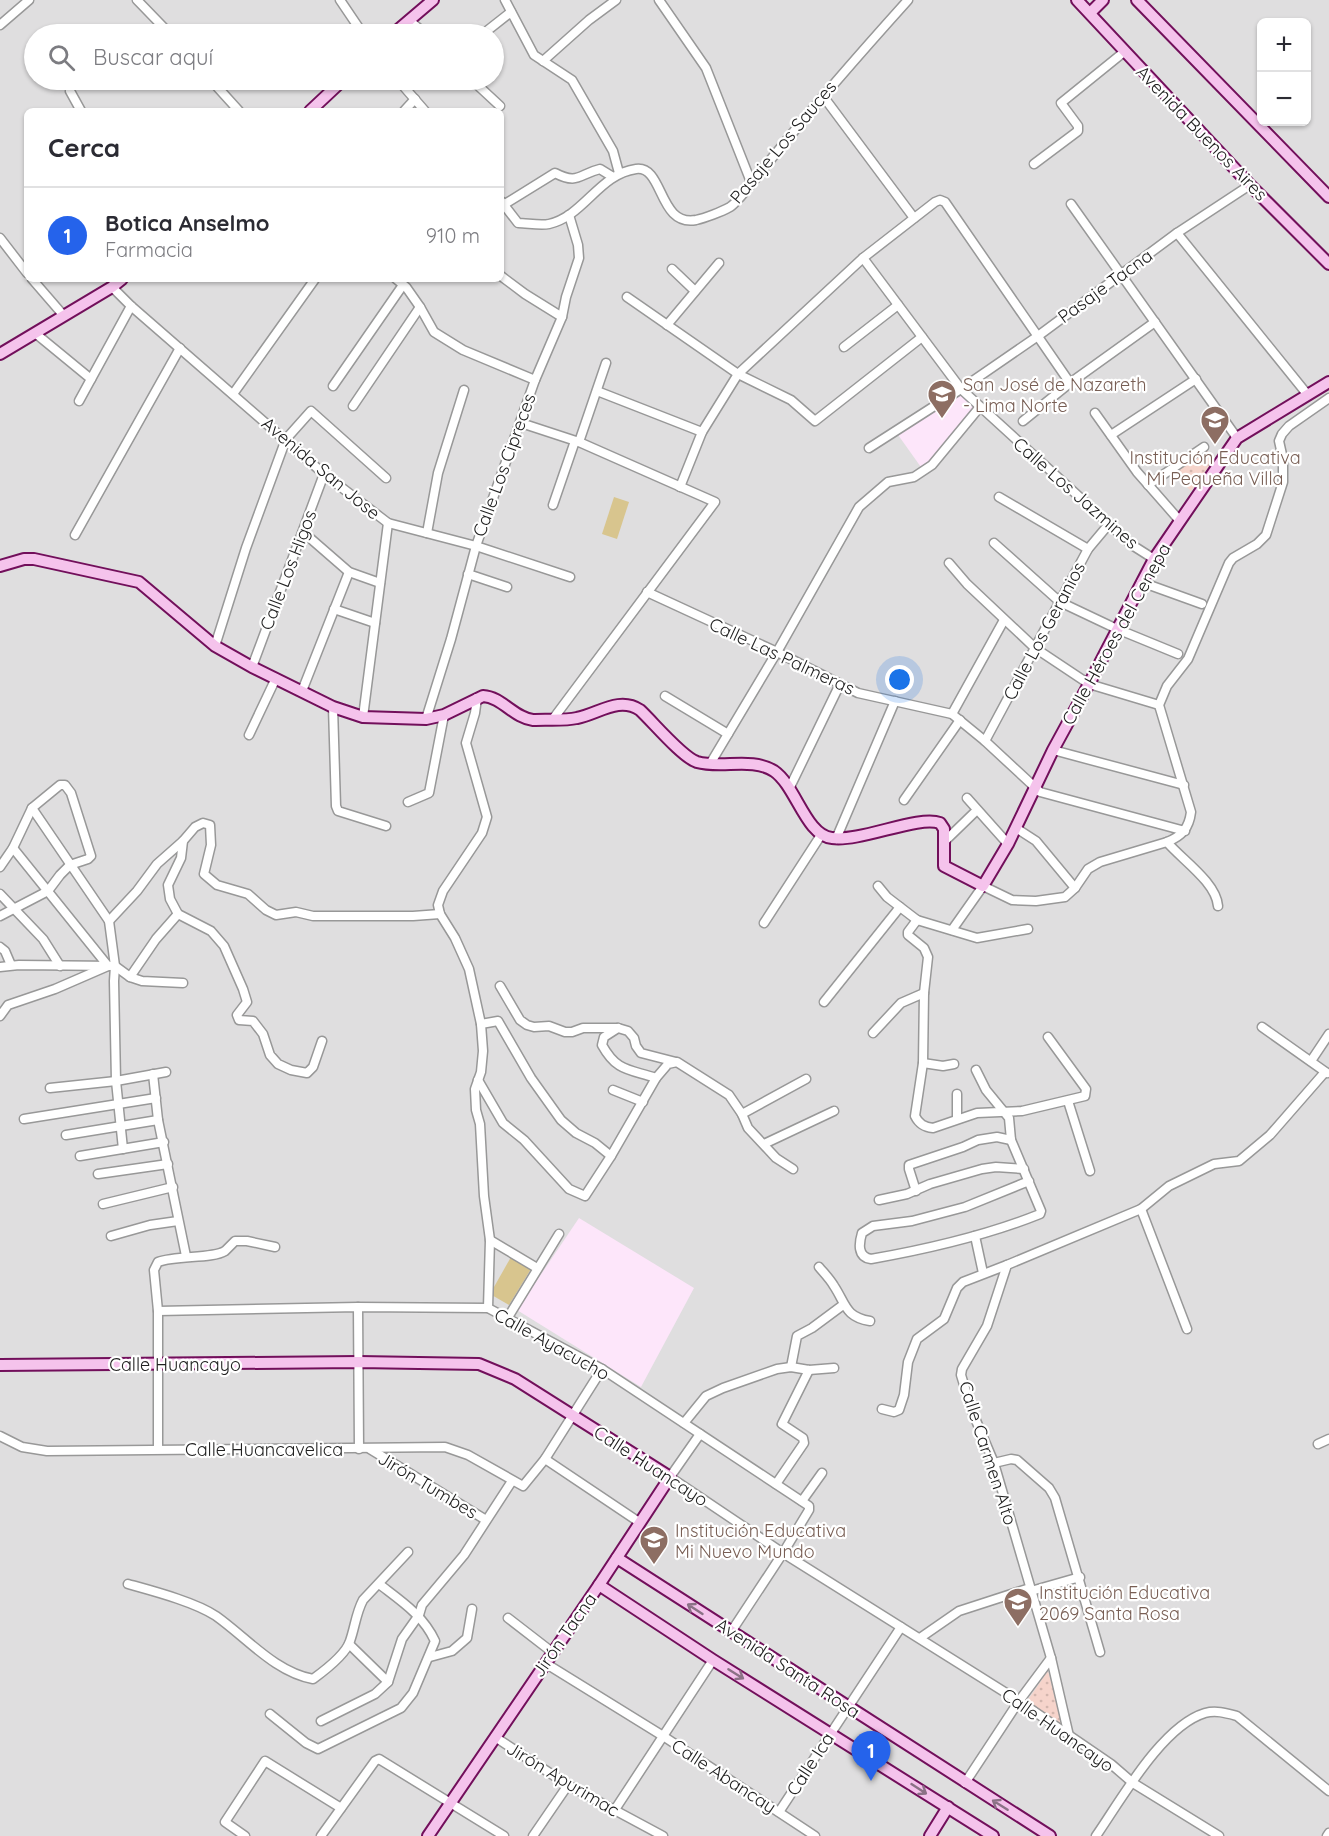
<!DOCTYPE html>
<html lang="es">
<head>
<meta charset="utf-8">
<style>
  body { margin:0; font-family:Quicksand,sans-serif; background:#f7f7f7; color:#2b2b33 }
  .controls { position:absolute; right:18px; top:18px; display:grid; overflow:hidden; border-radius:9px; box-shadow:0 2px 4px #0004 }
  .controls button { width:54px; height:54px; display:grid; place-items:center; padding:0; border:0; border-bottom:2px solid #e1e1e2; background:#fff; color:#2b2b33; font:30px sans-serif }
  .you { position:absolute; left:900px; top:680px; width:21px; height:21px; margin:-15px; border:4px solid #fff; border-radius:50%; background:#1a73e8; box-shadow:0 0 0 9px #1a73e833 }
  .badge { display:grid; place-items:center; width:39px; height:39px; border-radius:50%; background:#2563eb; color:#fff; font-size:20px; font-weight:700 }
  .pin { position:absolute; translate:-50% -50px; filter:drop-shadow(0 2px 3px #0008) }
  .pin::after { content:''; position:absolute; top:32px; width:21px; height:18px; background:inherit; clip-path:polygon(0 0,100% 0,50% 100%) }
  .list { margin:0; padding:0; list-style:none }
  h2 { display:flex; justify-content:space-between; align-items:center; height:78px; margin:0; padding:0 24px; font-size:26px }
  h2 small { font-size:20px; font-weight:400; color:#7c7c81 }
  .list li { display:grid; grid-template-columns:39px 1fr auto; gap:18px; align-items:center; box-sizing:border-box; height:96px; padding:0 24px; border-top:2px solid #e1e1e2 }
  .list b { display:block; font-size:22px; white-space:nowrap }
  .list p { margin:0; font-size:20px; white-space:nowrap; color:#7c7c81 }
  .list em { font-size:20px; font-style:normal; color:#7c7c81 }
  .icon { flex:none; width:33px; height:33px; fill:none; stroke:currentColor; stroke-width:2; stroke-linecap:round; stroke-linejoin:round }
  .map { position:relative; flex:none; width:1329px; height:1836px; overflow:hidden }
  .search { position:absolute; background:#fff; box-shadow:0 2px 4px #0004; left:24px; top:24px; width:480px; height:66px; display:flex; align-items:center; gap:15px; box-sizing:border-box; padding:0 21px; border-radius:33px; color:#7c7c81; font-size:22px }
  .panel { position:absolute; background:#fff; box-shadow:0 2px 4px #0004; left:24px; top:108px; width:480px; height:174px; border-radius:9px }
  .map>svg:first-child { display:block }
  .residential { fill:#dfdedf; fill-rule:evenodd }
  .education { fill:#fde6fa }
  .park { fill:url(#park-dots) }
  .pitch { fill:#d8c58e }
  .lines { fill:none; stroke-linecap:round; stroke-linejoin:round }
  .street-casing { stroke:#989898; stroke-width:11 }
  .secondary-casing { stroke:#720f5b; stroke-width:14 }
  .street { stroke:#fff; stroke-width:8 }
  .secondary { stroke:#f5c3ec; stroke-width:10 }
  .oneway { stroke:#8b7286 }
  .labels { text-anchor:middle; dominant-baseline:central; stroke-width:4.5; stroke-linejoin:round; paint-order:stroke }
  .street-label { font-size:18px; fill:#212121; stroke:#fff }
  .education-label { font-size:18px; fill:#785e54; stroke:#fff; text-anchor:start }
</style>
</head>
<body>
<div class="map">
<svg width="1329" height="1836" viewBox="0 0 1329 1836">
  <defs>
    <pattern id="park-dots" width="8" height="8" patternUnits="userSpaceOnUse" patternTransform="scale(1.5)"><rect width="8" height="8" fill="#f6d4cb"/><path d="M2 2h.1M6 6h.1" fill="none" stroke="#d3b6ae" stroke-width="1.8" stroke-linecap="round"/></pattern>
  </defs>
  <rect width="100%" height="100%" fill="#efe9f1"/>
  <!-- residential -->
  <path class="residential" d="M0,0H1329V1836H0ZM1262,22H1306V122H1262ZM34,34H494V80H34ZM27,111H501V279H27Z"/>
  <!-- education -->
  <g class="education">
    <polygon points="961,389 979,408 923,470 896,432"/>
    <polygon points="579,1218 694,1288 641,1387 517,1310"/>
  </g>
  <!-- park -->
  <g class="park">
    <polygon points="1204,447 1214,459 1191,491 1170,470"/>
    <polygon points="1048,1671 1062,1725 1027,1701"/>
  </g>
  <!-- pitch -->
  <g class="pitch">
    <polygon points="614,497 629,502 617,539 602,534"/>
    <polygon points="511,1257 531,1269 509,1305 490,1294"/>
  </g>
  <g class="lines">
    <!-- street casing -->
    <g class="street-casing">
      <g id="street">
        <polyline points="137,0 170,34"/>
        <polyline points="340,0 363,34"/>
        <polyline points="505,0 534,55 572,80 613,151 619,173"/>
        <polyline points="659,0 706,68 751,182"/>
        <polyline points="409,20 425,34"/>
        <polyline points="0,25 29,0"/>
        <polyline points="483,34 511,12"/>
        <polyline points="543,61 589,20 616,0"/>
        <polyline points="211,80 239,111"/>
        <polyline points="398,80 425,111"/>
        <polyline points="472,80 500,106"/>
        <polyline points="70,91 81,111"/>
        <polyline points="823,96 914,218"/>
        <polyline points="404,111 415,99"/>
        <polyline points="1034,164 1078,131 1078,126 1061,103 1124,52"/>
        <path d="M501,201L518,223C527,223 540,226 549,224C584,216 599,174 636,169C664,165 658,227 696,220C705,218 721,212 730,207C740,201 767,163 777,152C819,100 863,50 908,0"/>
        <path d="M505,204L555,173C578,185 579,174 600,169L613,177"/>
        <polyline points="1071,204 1237,438"/>
        <polyline points="1177,233 1307,394"/>
        <polyline points="0,238 27,273"/>
        <polyline points="863,258 961,389 1132,545 1154,559"/>
        <polyline points="672,269 695,291"/>
        <polyline points="501,276 525,294 562,317"/>
        <polyline points="32,279 64,316"/>
        <polyline points="396,279 406,287 420,307 434,332 463,350 535,380"/>
        <polyline points="112,287 131,306 324,474 388,523 476,546 570,577"/>
        <polyline points="627,297 738,374 791,400 815,421 922,337"/>
        <polyline points="667,325 719,263"/>
        <polyline points="35,333 91,379"/>
        <polyline points="844,347 898,305"/>
        <polyline points="333,386 403,285"/>
        <polyline points="597,391 702,432"/>
        <polyline points="233,394 315,279"/>
        <polyline points="79,401 131,306"/>
        <polyline points="353,406 420,307"/>
        <polyline points="1095,413 1137,472 1180,521"/>
        <polyline points="1023,421 1070,383 1155,322"/>
        <polyline points="521,423 579,442 715,502 553,719"/>
        <polyline points="1111,435 1196,379"/>
        <polyline points="579,442 606,363"/>
        <polyline points="869,448 961,389 1038,336 1177,233 1250,185"/>
        <polyline points="1148,485 1204,447"/>
        <polyline points="680,487 702,432 738,374 863,258 935,202 940,200 945,202 1070,383"/>
        <polyline points="999,497 1088,549"/>
        <polyline points="553,505 575,441"/>
        <polyline points="303,532 349,572 380,583"/>
        <polyline points="427,533 438,473 464,390"/>
        <polyline points="75,535 180,348"/>
        <polyline points="994,543 1060,602 1117,629 1178,654"/>
        <polyline points="949,563 967,584 1035,648 1089,684 1159,705"/>
        <polyline points="468,574 507,587"/>
        <polyline points="1141,582 1202,604"/>
        <polyline points="647,592 777,652 858,693 952,714 985,741 1040,792 1185,831"/>
        <polyline points="334,609 375,623"/>
        <polyline points="215,646 246,548 286,439 311,411 386,478"/>
        <polyline points="252,667 324,474"/>
        <polyline points="302,691 349,572"/>
        <polyline points="665,696 728,734"/>
        <polyline points="477,698 475,713 466,743 487,817 482,833 443,891 438,905 440,914 455,938 469,969 481,1024 483,1051 481,1072 475,1089 476,1110 480,1124 484,1196 490,1240 488,1308"/>
        <polyline points="333,707 336,806 338,811 386,826"/>
        <polyline points="952,714 1004,620"/>
        <polyline points="363,717 388,523"/>
        <polyline points="426,719 451,639 476,546 535,380 562,317 566,297 579,258 578,245 569,215"/>
        <polyline points="249,735 276,678"/>
        <polyline points="985,741 1088,549 1109,524"/>
        <polyline points="1053,750 1184,785"/>
        <polyline points="710,764 777,652 859,507 888,482 914,477 932,465 979,408"/>
        <polyline points="790,787 840,684"/>
        <polyline points="967,798 1008,844"/>
        <polyline points="904,800 960,720"/>
        <polyline points="408,802 429,793 444,715"/>
        <polyline points="32,808 109,921 115,966 114,981 116,1081 123,1149"/>
        <polyline points="1016,828 1036,841 1075,888"/>
        <polyline points="836,839 895,701"/>
        <polyline points="945,841 977,810"/>
        <path d="M1167,842C1181,859 1216,882 1218,906"/>
        <polyline points="0,867 13,848 32,808 60,785 65,785 71,793 91,856 88,859 70,865 60,875 48,891 0,916"/>
        <polyline points="878,886 887,897 917,920 977,938 1028,929"/>
        <polyline points="0,894 43,939 60,966"/>
        <path d="M917,920L908,932V935L924,948L928,957L924,993L923,1063L915,1116C919,1124 924,1127 933,1128L977,1113L1022,1111L1085,1096L1086,1089L1048,1037"/>
        <polyline points="109,921 137,891 157,864 183,841"/>
        <polyline points="764,923 821,835"/>
        <path d="M952,930L983,886L1012,900L1036,901L1065,897L1075,888L1088,869L1100,862L1167,842C1182,836 1189,828 1191,812L1159,705L1167,686L1188,659L1229,563L1233,558L1257,544L1266,535L1283,482V459L1279,441L1282,434L1289,426L1329,398"/>
        <polyline points="0,947 5,951 11,965"/>
        <polyline points="0,967 19,965 115,966 130,977 142,981 183,983"/>
        <polyline points="130,977 156,939 178,914"/>
        <polyline points="500,986 520,1020 527,1025 534,1027 549,1026 565,1032 572,1032 583,1028 618,1028 628,1031 634,1038 636,1046 641,1053 676,1062"/>
        <polyline points="824,1002 900,907"/>
        <polyline points="0,1016 8,1005 55,989 108,966 13,848"/>
        <polyline points="481,1024 498,1021 531,1078 561,1120 576,1133 595,1143 611,1156"/>
        <polyline points="1262,1027 1327,1073"/>
        <path d="M618,1028L604,1037L602,1045C617,1072 629,1069 656,1078"/>
        <polyline points="873,1033 901,1003 924,993"/>
        <polyline points="322,1041 313,1067 307,1073 291,1070 278,1064 270,1055 263,1034 253,1021 239,1020 237,1015 247,1002 243,989 224,946 211,931 178,914 170,899 168,885 181,858 183,841 195,827 203,823 210,825 211,845 204,874 217,885 248,894 266,910 276,915 296,912 313,916 413,916 440,914"/>
        <polyline points="1311,1061 1329,1034"/>
        <polyline points="923,1063 943,1066 954,1064"/>
        <path d="M976,1070L986,1090L1009,1118L1011,1140L1041,1211L1040,1214C985,1236 928,1249 871,1259C857,1257 859,1243 862,1233L873,1226L912,1221L965,1207L1029,1181"/>
        <polyline points="153,1074 158,1120 186,1256"/>
        <polyline points="478,1080 503,1123 524,1140 569,1189 585,1196 611,1156 656,1078 668,1064 677,1062 729,1095 742,1114 748,1128 776,1158 793,1169"/>
        <polyline points="50,1088 116,1081 166,1072"/>
        <polyline points="613,1090 643,1102"/>
        <polyline points="1068,1101 1090,1171"/>
        <polyline points="742,1114 806,1079"/>
        <polyline points="957,1118 957,1094"/>
        <polyline points="24,1119 156,1098"/>
        <polyline points="66,1135 158,1120"/>
        <polyline points="764,1144 834,1111"/>
        <polyline points="80,1156 164,1142"/>
        <polyline points="98,1174 168,1164"/>
        <polyline points="916,1191 909,1169 909,1165 963,1147 978,1140 997,1137 1011,1140"/>
        <polyline points="879,1200 907,1194 930,1184 982,1169 996,1167 1024,1169"/>
        <polyline points="103,1204 173,1187"/>
        <polyline points="1141,1209 1187,1329"/>
        <polyline points="111,1236 150,1225 178,1221"/>
        <polyline points="975,1236 983,1273"/>
        <polyline points="490,1240 537,1268"/>
        <path d="M819,1267C824,1273 830,1279 834,1286C846,1304 845,1317 870,1321"/>
        <polyline points="358,1307 359,1449"/>
        <polyline points="158,1311 358,1307 488,1308 602,1369 809,1506 809,1510 783,1553 731,1632"/>
        <polyline points="507,1319 559,1234"/>
        <polyline points="791,1367 797,1336 812,1328 843,1305"/>
        <polyline points="882,1409 894,1412 899,1410 904,1395 908,1362 917,1339 944,1319 957,1288 963,1282 1007,1265"/>
        <polyline points="684,1423 706,1396 723,1388 777,1369 791,1367 809,1370 834,1368"/>
        <polyline points="700,1434 670,1477 783,1553 1019,1701 1111,1764 1133,1783 1219,1836"/>
        <polyline points="0,1436 22,1447 47,1451 445,1447 468,1455 523,1486 545,1459 602,1369"/>
        <polyline points="1318,1444 1329,1439"/>
        <path d="M158,1449V1311L154,1270L158,1262C177,1255 212,1259 225,1251C228,1248 232,1244 235,1241H247L275,1247"/>
        <polyline points="370,1449 486,1520"/>
        <polyline points="545,1459 639,1522"/>
        <polyline points="994,1463 1011,1459 1017,1460 1049,1488 1055,1498 1100,1652"/>
        <polyline points="776,1484 804,1443 803,1438 782,1424 809,1370"/>
        <polyline points="802,1501 822,1473"/>
        <path d="M128,1584C153,1591 195,1602 216,1616C247,1638 275,1672 313,1679C324,1671 346,1654 350,1641C355,1627 356,1613 363,1600L408,1552"/>
        <polyline points="1031,1591 1080,1577"/>
        <polyline points="508,1618 552,1652"/>
        <polyline points="920,1638 959,1611 1030,1588"/>
        <polyline points="349,1644 388,1682"/>
        <polyline points="430,1657 452,1651 467,1638 472,1609"/>
        <polyline points="545,1663 663,1736 815,1836"/>
        <path d="M270,1714L306,1743L318,1749L401,1708L413,1693L435,1641C423,1615 401,1601 379,1584"/>
        <polyline points="321,1721 375,1694 388,1682 402,1639 419,1615 422,1605 464,1555 512,1481"/>
        <polyline points="1069,1736 1051,1658 994,1463 972,1411 961,1375 962,1369 987,1326 1007,1265 1141,1209 1169,1186 1214,1164 1239,1161 1270,1135 1325,1072"/>
        <polyline points="495,1737 568,1785 663,1836"/>
        <polyline points="965,1783 1019,1701 1051,1658"/>
        <polyline points="614,1811 713,1660"/>
        <polyline points="779,1812 901,1627"/>
        <polyline points="245,1836 225,1822 265,1761 341,1808"/>
        <polyline points="321,1836 375,1761 379,1759 504,1836"/>
        <polyline points="533,1836 568,1785"/>
        <path d="M1096,1836C1121,1800 1162,1726 1205,1713C1216,1710 1226,1713 1237,1716L1329,1791"/>
        <polyline points="1327,1836 1329,1833"/>
      </g>
    </g>
    <!-- secondary casing -->
    <g class="secondary-casing">
      <g id="secondary">
        <polyline points="1077,0 1250,185 1329,264"/>
        <polyline points="1137,0 1329,197"/>
        <polyline points="1090,13 1103,0"/>
        <polyline points="393,34 433,0"/>
        <polyline points="310,111 343,80"/>
        <polyline points="0,354 112,287 122,279"/>
        <path d="M0,566L24,559H34L139,582L215,646L252,667L333,707L363,717L426,719L444,715L483,696C502,697 514,718 533,720C547,719 563,721 577,718C598,714 619,696 640,710C653,722 682,757 697,762C721,769 752,757 774,771C796,786 806,836 832,838C861,842 918,815 940,823L944,829V866L983,886L1008,844L1053,750L1089,684L1154,559L1180,521L1237,438L1329,382"/>
        <polyline points="0,1365 359,1362 479,1364 515,1379 670,1477 599,1585 428,1836"/>
        <polyline points="617,1558 1050,1836"/>
        <polyline points="599,1585 713,1660 993,1836"/>
        <polyline points="930,1836 948,1807"/>
      </g>
    </g>
    <!-- street -->
    <use href="#street" class="street"/>
    <!-- secondary -->
    <use href="#secondary" class="secondary"/>
  </g>
  <!-- one-way arrows -->
  <defs><path id="oneway-shaft" d="M-6 0H5M1.5-3L5.5 0L1.5 3" fill="none" stroke-width="1.6" stroke-linecap="round" stroke-linejoin="round" transform="scale(1.5)"/></defs>
  <g class="oneway">
    <use href="#oneway-shaft" transform="translate(695 1609) rotate(-147)"/>
    <use href="#oneway-shaft" transform="translate(736 1674) rotate(32)"/>
    <use href="#oneway-shaft" transform="translate(919 1789) rotate(33)"/>
    <use href="#oneway-shaft" transform="translate(1000 1805) rotate(-148)"/>
  </g>
  <!-- icons -->
  <defs>
    <g id="school-pin" transform="scale(1.5)"><path d="M0 17L-7.5 6A9.5 9.5 0 1 1 7.5 6Z" fill="#8d6e63" stroke="#fff"/><path d="M0-5L7-2L0 1L-7-2ZM-4 1L0 2.5L4 1V4Q0 6-4 4Z" fill="#fff"/></g>
  </defs>
  <g fill-rule="evenodd">
    <use href="#school-pin" x="942" y="394"/>
    <use href="#school-pin" x="1215" y="420"/>
    <use href="#school-pin" x="654" y="1540"/>
    <use href="#school-pin" x="1018" y="1602"/>
  </g>
  <g class="labels">
    <!-- street labels -->
    <g class="street-label">
      <text transform="translate(1202 133) rotate(46)">Avenida Buenos Aires</text>
      <text transform="translate(783 142) rotate(-50)">Pasaje Los Sauces</text>
      <text transform="translate(1105 286) rotate(-36)">Pasaje Tacna</text>
      <text transform="translate(504 465) rotate(-70)">Calle Los Cipreces</text>
      <text transform="translate(321 468) rotate(40)">Avenida San Jose</text>
      <text transform="translate(1076 493) rotate(41)">Calle Los Jazmines</text>
      <text transform="translate(288 570) rotate(-69)">Calle Los Higos</text>
      <text transform="translate(1044 631) rotate(-62)">Calle Los Geranios</text>
      <text transform="translate(1116 634) rotate(-61)">Calle Héroes del Cenepa</text>
      <text transform="translate(782 656) rotate(25)">Calle Las Palmeras</text>
      <text transform="translate(552 1344) rotate(29)">Calle Ayacucho</text>
      <text x="175" y="1364">Calle Huancayo</text>
      <text x="264" y="1449">Calle Huancavelica</text>
      <text transform="translate(988 1453) rotate(72)">Calle Carmen Alto</text>
      <text transform="translate(651 1466) rotate(33)">Calle Huancayo</text>
      <text transform="translate(428 1485) rotate(31)">Jirón Tumbes</text>
      <text transform="translate(564 1635) rotate(-55)">Jirón Tacna</text>
      <text transform="translate(788 1668) rotate(33)">Avenida Santa Rosa</text>
      <text transform="translate(1058 1730) rotate(35)">Calle Huancayo</text>
      <text transform="translate(810 1764) rotate(-57)">Calle Ica</text>
      <text transform="translate(724 1776) rotate(33)">Calle Abancay</text>
      <text transform="translate(563 1779) rotate(31)">Jirón Apurimac</text>
    </g>
    <!-- education labels -->
    <g class="education-label">
      <text x="963" y="384">San José de Nazareth<tspan x="963" dy="21">- Lima Norte</tspan></text>
      <text x="1215" y="457" text-anchor="middle">Institución Educativa<tspan x="1215" dy="21">Mi Pequeña Villa</tspan></text>
      <text x="675" y="1530">Institución Educativa<tspan x="675" dy="21">Mi Nuevo Mundo</tspan></text>
      <text x="1039" y="1592">Institución Educativa<tspan x="1039" dy="21">2069 Santa Rosa</tspan></text>
    </g>
  </g>
</svg>
<div class="controls">
<button>+</button>
<button>−</button>
</div>
<div class="you"></div>
<div class="pin badge" style="left:871px;top:1781px">1</div>
<div class="search"><svg class="icon" aria-label="search" viewBox="0 0 24 24"><circle cx="10" cy="10" r="6"/><path d="M15 15l6 6"/></svg>Buscar aquí</div>
<section class="panel">
<h2>Cerca<small></small></h2>
<ul class="list">
<li><span class="badge">1</span><div><b>Botica Anselmo</b><p>Farmacia</p></div><em>910 m</em></li>
</ul>
</section>
</div>
</body>
</html>
